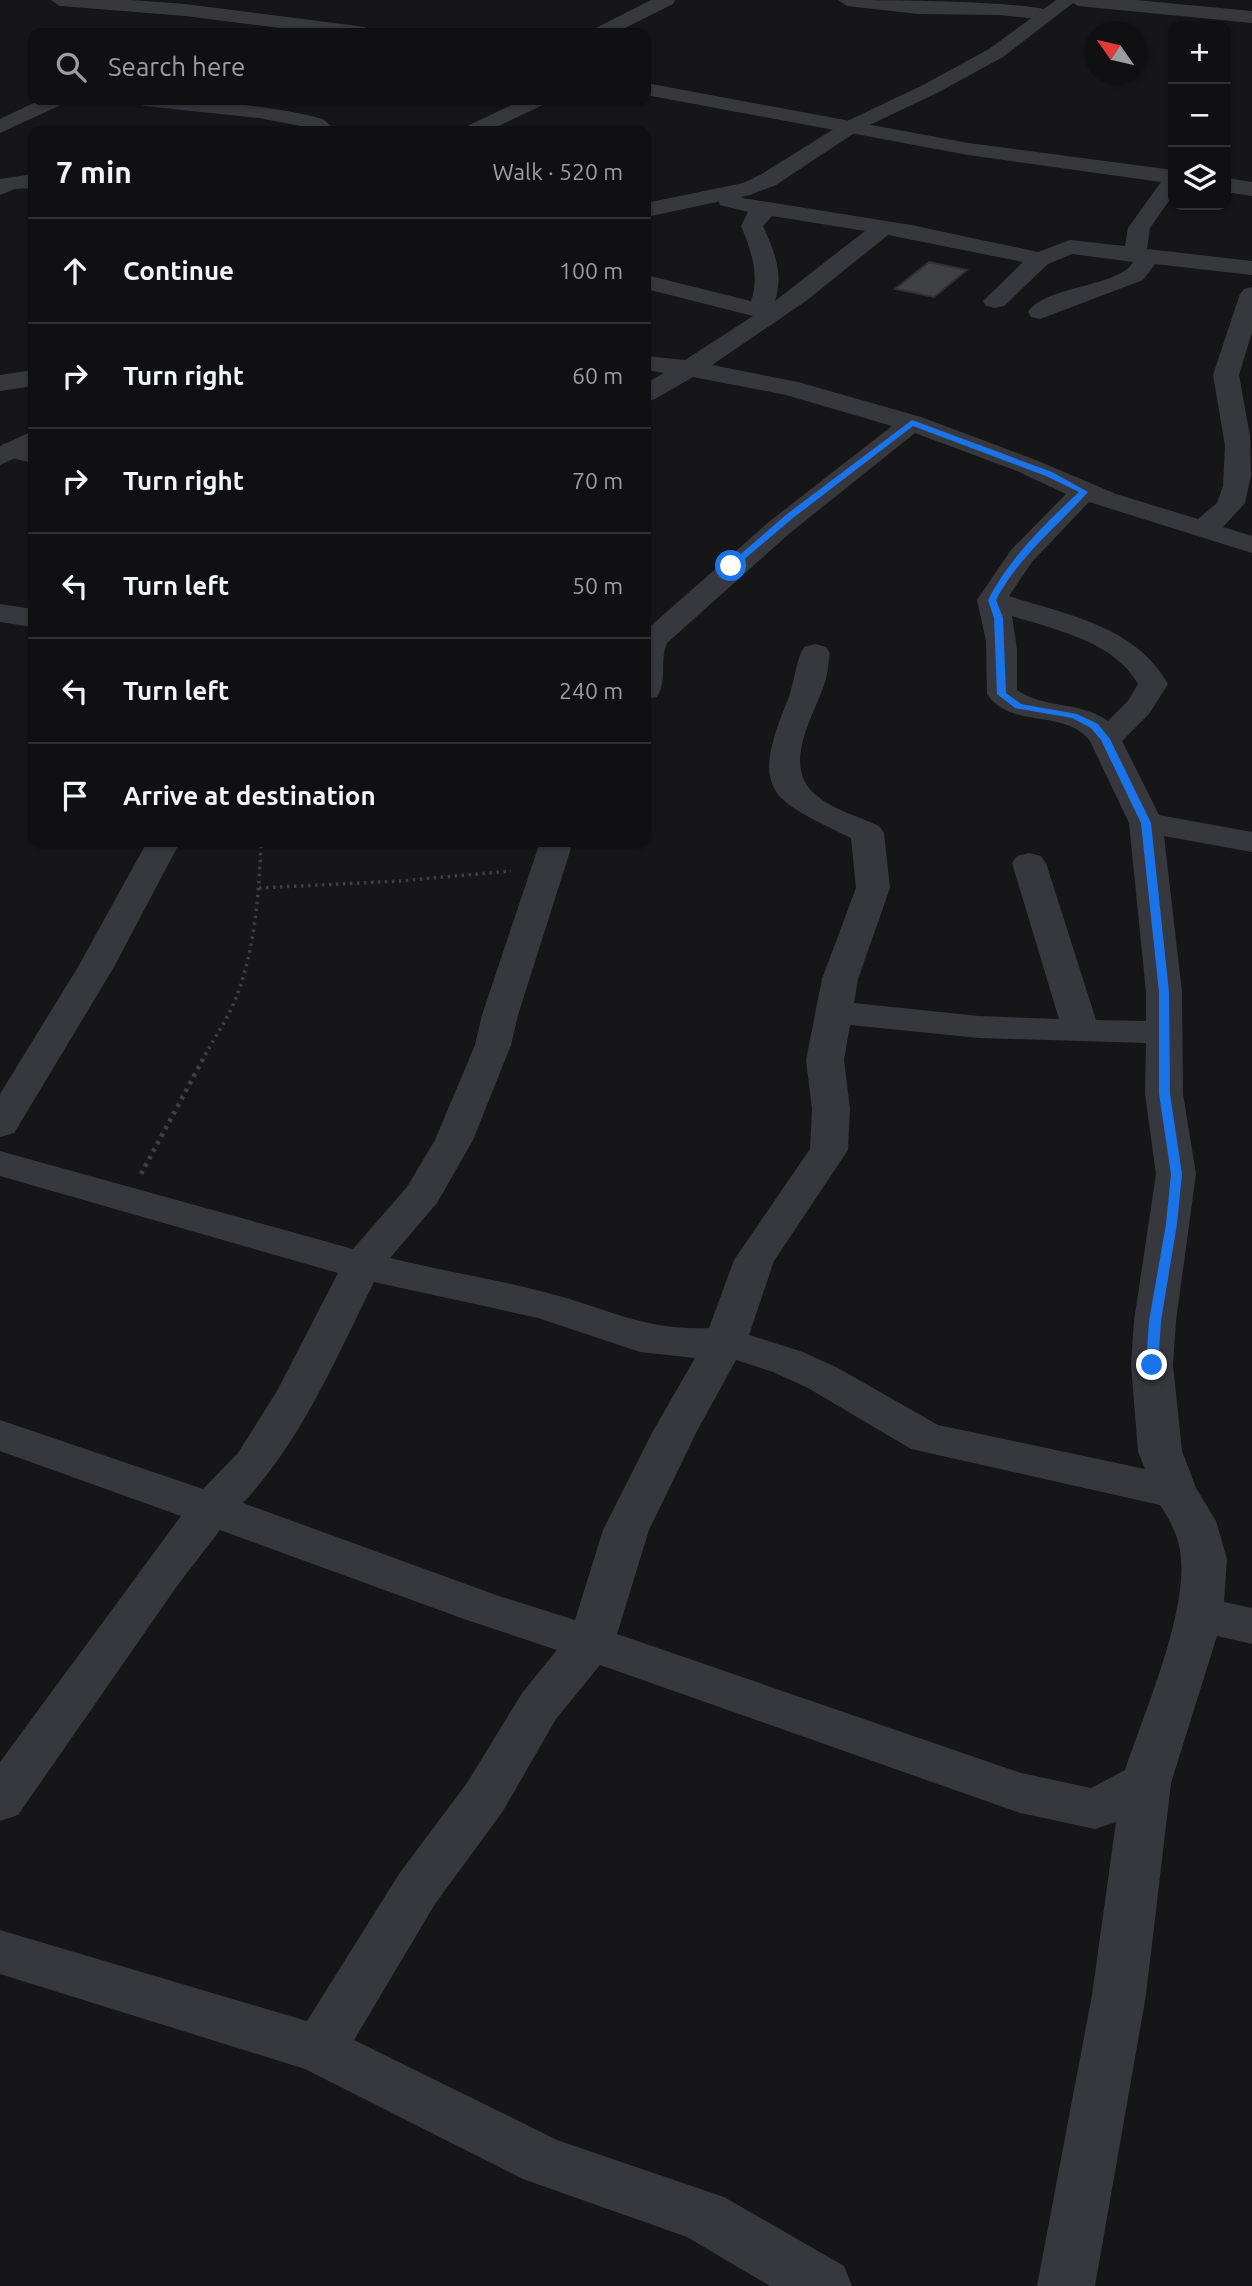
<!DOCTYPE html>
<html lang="en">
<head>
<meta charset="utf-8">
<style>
  body { margin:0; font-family:Ubuntu,sans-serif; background:#1e1e20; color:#f1f3f6 }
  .controls { position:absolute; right:21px; top:21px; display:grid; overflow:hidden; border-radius:14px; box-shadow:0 2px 5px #0004 }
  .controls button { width:63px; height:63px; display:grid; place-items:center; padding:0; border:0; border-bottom:2px solid #303032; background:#101012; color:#f1f3f6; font:35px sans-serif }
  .compass { position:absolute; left:1084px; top:21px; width:63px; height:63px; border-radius:50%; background:#101012; box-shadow:0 2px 5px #0004; rotate:304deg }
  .stop { position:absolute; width:21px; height:21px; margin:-16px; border:5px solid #1a73e8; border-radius:50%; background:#fff }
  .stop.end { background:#1a73e8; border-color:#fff; box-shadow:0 2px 7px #0008 }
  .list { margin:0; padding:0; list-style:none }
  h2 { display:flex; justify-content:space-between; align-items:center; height:91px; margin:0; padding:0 28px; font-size:30px }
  h2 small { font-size:23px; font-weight:400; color:#9c9d9f }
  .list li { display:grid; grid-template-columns:46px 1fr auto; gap:21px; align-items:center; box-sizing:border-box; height:105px; padding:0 28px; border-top:2px solid #303032 }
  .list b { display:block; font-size:26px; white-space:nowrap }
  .list em { font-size:23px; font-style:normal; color:#9c9d9f }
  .icon { flex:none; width:38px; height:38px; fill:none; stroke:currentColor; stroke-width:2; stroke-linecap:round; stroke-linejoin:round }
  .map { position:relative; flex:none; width:1252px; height:2286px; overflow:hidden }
  .search { position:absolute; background:#101012; box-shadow:0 2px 5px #0004; left:28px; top:28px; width:623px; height:77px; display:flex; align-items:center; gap:18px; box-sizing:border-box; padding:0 24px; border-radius:14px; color:#9c9d9f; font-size:26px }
  .panel { position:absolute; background:#101012; box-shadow:0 2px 5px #0004; left:28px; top:126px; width:623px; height:721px; border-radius:14px }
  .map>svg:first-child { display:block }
  .building { fill:#404145; stroke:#303034; stroke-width:2 }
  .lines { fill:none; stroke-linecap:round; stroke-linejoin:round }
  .path-far1 { stroke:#3d3f44; stroke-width:3.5; stroke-dasharray:2.5 4.5; stroke-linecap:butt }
  .path { stroke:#3d3f44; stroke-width:4.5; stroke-dasharray:3.5 5; stroke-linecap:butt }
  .minor { fill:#37383d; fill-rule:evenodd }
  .tertiary { fill:#37383d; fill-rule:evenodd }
  .route { fill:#1a73e8 }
</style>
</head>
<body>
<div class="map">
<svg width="1252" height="2286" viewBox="0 0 1252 2286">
  <rect width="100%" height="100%" fill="#161618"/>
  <!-- building -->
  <polygon class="building" points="929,262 967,270 934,297 895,289"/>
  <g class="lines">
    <!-- path-far1 -->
    <g class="path-far1">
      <polyline points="259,888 400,881 511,871"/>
      <path d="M202,1061C213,1040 227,1020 236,998C255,949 259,894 261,842"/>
    </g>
    <!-- path -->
    <polyline class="path" points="141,1174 203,1059"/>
    <!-- minor -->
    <g class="minor">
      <polygon points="51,0 131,0 185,4 365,27 375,33 321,33 185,16 60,6"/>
      <polygon points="651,0 675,0 673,4 615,33 591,33 594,29"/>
      <path d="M838,0C867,0 1046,0 1058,14L1048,20L1000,15L918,14L847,6Z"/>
      <polygon points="1069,0 1136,0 1252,11 1252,23 1078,6"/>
      <path d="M646,83L968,143L1173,170V195L1150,228L1147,249L1252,261V275L1155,264L1143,280L1040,319L1031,317L1028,312C1046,285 1120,287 1133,262L1072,254L1048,264L1004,306L995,308L986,306L983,301L1023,262L888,235L806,301L712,365L798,382L921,417L1036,460L1116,494L1198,519L1217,503L1223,486L1225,446L1213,375L1240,294L1244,289L1252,287V332L1239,375L1250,436L1251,476L1245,503L1223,527L1252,536V553L1089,502L1032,562L1009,596C1067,615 1136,626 1168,684L1149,714L1122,741L1159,815L1252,832V852L1164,836L1182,992L1183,1094L1196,1174L1176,1321L1173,1365L1182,1451L1196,1488L1216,1521L1227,1559L1224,1602L1252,1608V1644L1217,1636L1171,1783L1146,1995L1095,2286H1037L1092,1995L1116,1822L1095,1829L1020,1813L600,1665L556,1719L503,1811L435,1904L354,2040L557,2140L724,2197L844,2266L852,2286H770L687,2237L523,2179L305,2069L0,1974V1930L307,2021L399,1874L467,1783L522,1693L557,1650L464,1619L220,1530L177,1586L18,1815L0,1821V1762L181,1516L0,1451V1420L203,1489L238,1453L277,1391L338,1273L0,1176V1151L353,1249L407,1187L435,1140L475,1045L482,1015L540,842H573L518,1015L511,1045L473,1140L437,1203L390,1258C442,1271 496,1279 548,1293C607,1308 644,1331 709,1328L734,1260L810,1149L812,1109L806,1060L822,979L856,888L851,838C772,799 749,794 787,702C794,686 796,659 804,647L815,644L826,647L830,653C828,664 828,675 824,685C813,717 781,767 816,795C833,810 858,816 879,826L884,833L890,888L858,979L854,1003L979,1016L1059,1019L1012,863L1017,856L1029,853L1041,856L1046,863L1096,1020L1146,1021V992L1129,823L1090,741C1065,708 1011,730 987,694L986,641L977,600L1011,550L1066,494L1017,471L915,433L790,533L667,643C659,661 668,680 657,697L646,699V630L770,521L892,426L786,395L693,377L655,399L646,402V383L664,373L646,370V356L685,360L753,316L646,289V275L751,301C760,275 751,250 741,226L748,212L720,205L716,193L719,188H735L739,196L743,198L911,225L1038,252L1070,240L1125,246L1128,228L1161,182L968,155L646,95ZM772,216L865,231L775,301C784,274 774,250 763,226ZM1012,616C1054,629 1115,642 1138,684L1128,701L1108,721C1081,701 1044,709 1017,690V649ZM850,1025L979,1038L1146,1043L1145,1094L1156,1174L1134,1321L1131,1365L1138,1451L1145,1469L938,1425L838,1368L803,1352L749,1335L774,1261L848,1150L850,1109L844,1060ZM374,1282L538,1318L640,1352L695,1358L653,1431L603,1530L575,1620L496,1595L243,1503C302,1440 336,1358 374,1282ZM736,1360L773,1372L808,1388L911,1449L1160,1505C1171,1521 1180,1540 1181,1559C1186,1617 1144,1713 1125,1770L1091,1788L1021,1773L617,1634L649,1530L697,1431Z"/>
      <polygon points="40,100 66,100 63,104 0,133 0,119"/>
      <path d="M135,100C199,100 261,103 323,119L331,126L327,131H304L306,127L259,118L145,106L138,104Z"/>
      <polygon points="522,100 548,100 545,104 488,131 461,131 465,127"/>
      <polygon points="33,174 33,188 15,189 0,195 0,179"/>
      <polygon points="1226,178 1252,182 1252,196 1226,192"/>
      <polygon points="33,370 33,386 0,391 0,375"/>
      <polygon points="12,442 33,447 33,463 3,456 0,448 3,444"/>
      <polygon points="0,604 33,609 33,627 0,622"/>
      <polygon points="147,842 180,842 114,967 19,1125 14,1133 0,1137 0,1094 78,967"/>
    </g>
    <!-- tertiary -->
    <g class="tertiary">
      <polygon points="1056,0 1077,0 1003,57 937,93 859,130 776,185 750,195 646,217 646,203 743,183 760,175 845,122 923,85 989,49"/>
      <polygon points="33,431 33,450 0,465 0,446"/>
    </g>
  </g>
  <!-- route -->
  <path class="route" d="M912,420L1052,472L1088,492C1056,528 1019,556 996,600L1003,618L1006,693L1021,704L1077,714L1098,724L1110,739L1151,823L1169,992L1170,1094L1182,1174L1177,1224L1161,1321L1158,1365L1152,1369L1146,1365L1149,1321L1166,1224L1171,1174L1159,1094V992L1141,823L1101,740L1091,728L1072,718L1015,708L997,694L994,618L988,600C1010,557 1044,525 1079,492L1046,476L913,426L793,518L734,568L727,566L787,514Z"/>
</svg>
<div class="controls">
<button>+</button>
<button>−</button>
<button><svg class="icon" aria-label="layers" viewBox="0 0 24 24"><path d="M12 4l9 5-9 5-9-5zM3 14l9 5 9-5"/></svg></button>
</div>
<svg class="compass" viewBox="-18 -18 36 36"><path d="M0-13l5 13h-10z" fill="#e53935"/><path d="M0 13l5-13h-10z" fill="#9c9d9f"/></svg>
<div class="stop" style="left:731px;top:566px"></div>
<div class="stop end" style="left:1152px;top:1365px"></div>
<div class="search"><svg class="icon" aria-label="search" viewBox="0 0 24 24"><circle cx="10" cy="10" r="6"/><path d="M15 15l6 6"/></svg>Search here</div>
<section class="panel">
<h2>7 min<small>Walk · 520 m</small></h2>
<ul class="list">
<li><svg class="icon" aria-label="ahead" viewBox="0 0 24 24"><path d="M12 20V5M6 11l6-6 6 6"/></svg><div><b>Continue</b></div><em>100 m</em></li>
<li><svg class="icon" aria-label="right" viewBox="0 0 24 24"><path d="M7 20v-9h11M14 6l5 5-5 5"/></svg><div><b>Turn right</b></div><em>60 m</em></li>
<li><svg class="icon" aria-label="right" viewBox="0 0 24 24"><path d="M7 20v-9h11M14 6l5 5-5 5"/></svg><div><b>Turn right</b></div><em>70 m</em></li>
<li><svg class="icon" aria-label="left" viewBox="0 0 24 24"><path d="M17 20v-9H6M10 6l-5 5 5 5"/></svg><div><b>Turn left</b></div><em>50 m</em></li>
<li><svg class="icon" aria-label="left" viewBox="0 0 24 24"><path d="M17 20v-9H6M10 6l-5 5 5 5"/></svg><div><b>Turn left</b></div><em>240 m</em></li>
<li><svg class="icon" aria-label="arrive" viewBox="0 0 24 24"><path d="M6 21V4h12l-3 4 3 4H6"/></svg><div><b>Arrive at destination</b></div></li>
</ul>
</section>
</div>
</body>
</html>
